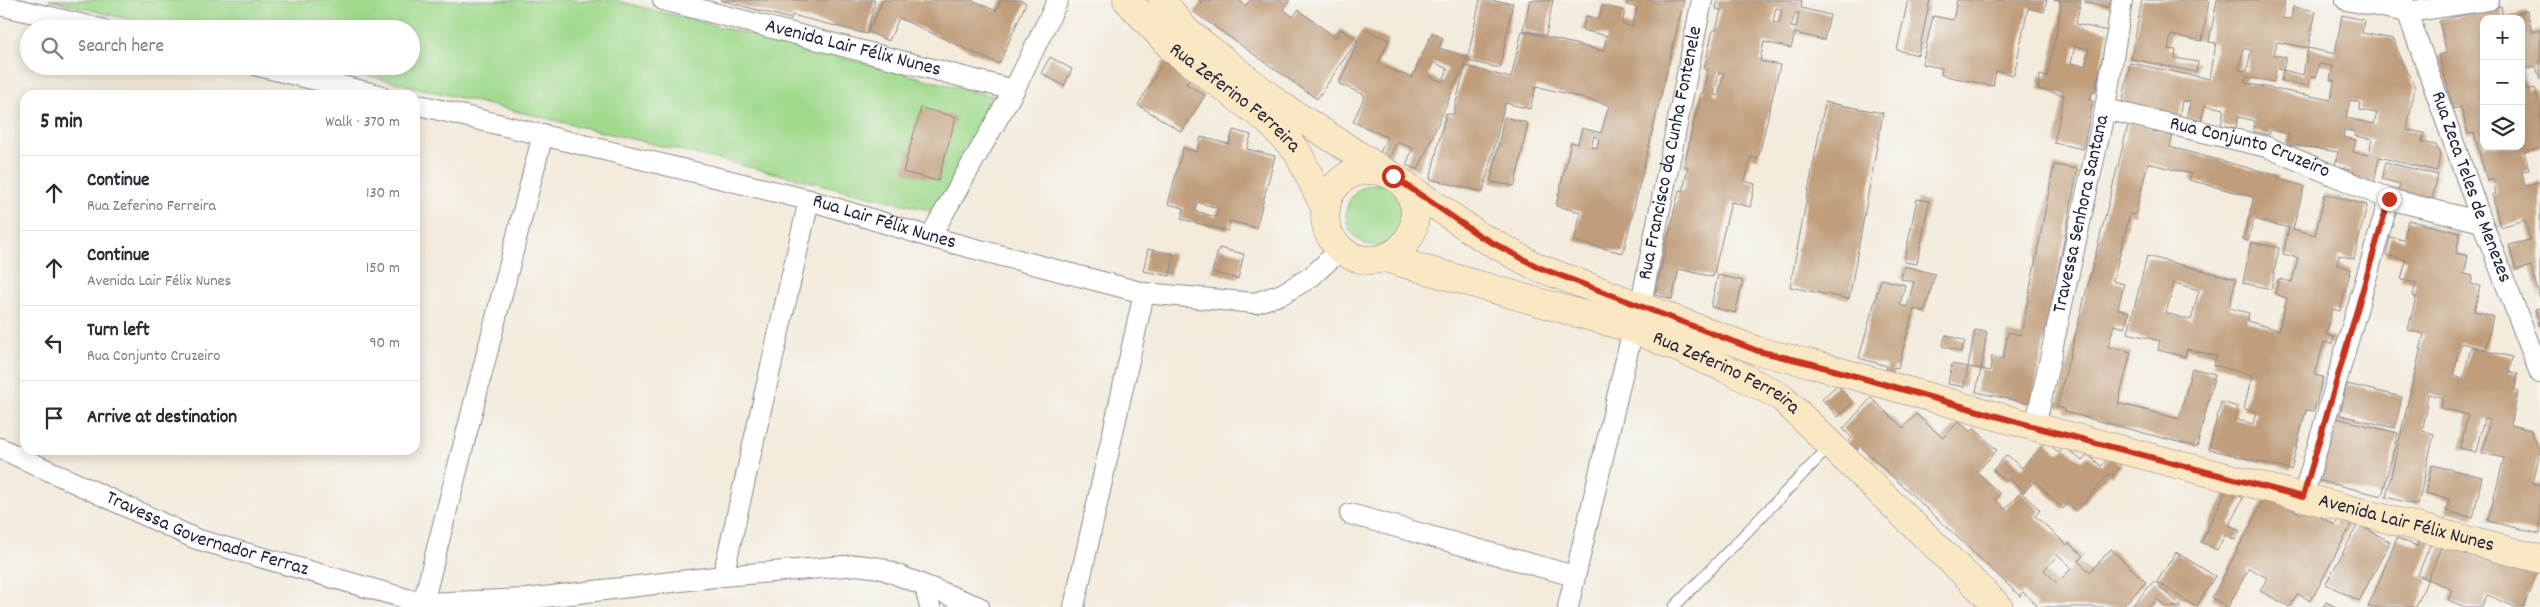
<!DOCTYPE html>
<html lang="en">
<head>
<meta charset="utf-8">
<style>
  body { margin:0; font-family:Dekko,sans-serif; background:#f2f2f3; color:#2b2b33 }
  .controls { position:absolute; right:15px; top:15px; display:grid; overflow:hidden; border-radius:10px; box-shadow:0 2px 12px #0003 }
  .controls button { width:45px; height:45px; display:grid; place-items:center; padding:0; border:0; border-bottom:1px solid #e1e1e2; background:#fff; color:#2b2b33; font:25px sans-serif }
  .stop { position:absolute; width:15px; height:15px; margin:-11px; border:4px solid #c8321e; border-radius:50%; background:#fff }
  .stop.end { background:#c8321e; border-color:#fff; box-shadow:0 1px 5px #0008 }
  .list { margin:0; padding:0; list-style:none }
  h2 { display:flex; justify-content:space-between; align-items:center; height:65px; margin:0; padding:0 20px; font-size:21px }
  h2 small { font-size:16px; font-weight:400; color:#7c7c81 }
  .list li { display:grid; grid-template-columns:32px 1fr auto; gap:15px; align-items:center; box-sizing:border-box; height:75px; padding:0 20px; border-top:1px solid #e1e1e2 }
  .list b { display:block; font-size:19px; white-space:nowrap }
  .list p { margin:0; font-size:16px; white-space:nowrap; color:#7c7c81 }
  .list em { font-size:16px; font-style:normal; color:#7c7c81 }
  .icon { flex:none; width:28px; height:28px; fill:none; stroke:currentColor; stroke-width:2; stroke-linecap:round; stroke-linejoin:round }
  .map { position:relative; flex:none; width:2540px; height:607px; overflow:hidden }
  .search { position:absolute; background:#fff; box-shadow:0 2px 12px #0003; left:20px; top:20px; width:400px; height:55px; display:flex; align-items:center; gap:12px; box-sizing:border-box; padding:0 18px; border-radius:28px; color:#7c7c81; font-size:19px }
  .panel { position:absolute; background:#fff; box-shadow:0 2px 12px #0003; left:20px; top:90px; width:400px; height:365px; border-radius:15px }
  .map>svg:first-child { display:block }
  .green { fill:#a0da8d; stroke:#617e64 }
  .building { fill:#c09e7c; fill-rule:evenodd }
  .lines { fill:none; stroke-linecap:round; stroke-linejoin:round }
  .service-casing { stroke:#8a868b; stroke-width:12 }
  .minor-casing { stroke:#8a868b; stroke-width:22 }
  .secondary-casing { stroke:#8a868b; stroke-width:29 }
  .service { stroke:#fff; stroke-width:10 }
  .minor { stroke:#fff; stroke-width:20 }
  .secondary { stroke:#fae7c3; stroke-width:28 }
  .route { stroke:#c8321e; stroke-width:6 }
  .labels { text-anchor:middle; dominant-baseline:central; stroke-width:4; stroke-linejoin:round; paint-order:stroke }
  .street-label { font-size:20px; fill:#22223b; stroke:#f6f6f2 }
</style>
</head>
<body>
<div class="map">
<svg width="2540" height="607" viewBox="0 0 2540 607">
  <rect width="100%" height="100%" fill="#f6f6f2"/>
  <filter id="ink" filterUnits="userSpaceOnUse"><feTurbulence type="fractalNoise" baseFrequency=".02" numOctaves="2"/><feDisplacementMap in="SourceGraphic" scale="10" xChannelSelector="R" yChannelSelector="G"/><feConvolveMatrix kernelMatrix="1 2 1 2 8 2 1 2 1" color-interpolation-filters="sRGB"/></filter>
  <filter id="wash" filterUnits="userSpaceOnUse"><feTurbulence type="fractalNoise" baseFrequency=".0096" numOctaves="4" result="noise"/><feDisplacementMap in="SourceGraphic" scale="20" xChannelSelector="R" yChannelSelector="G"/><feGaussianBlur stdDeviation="1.12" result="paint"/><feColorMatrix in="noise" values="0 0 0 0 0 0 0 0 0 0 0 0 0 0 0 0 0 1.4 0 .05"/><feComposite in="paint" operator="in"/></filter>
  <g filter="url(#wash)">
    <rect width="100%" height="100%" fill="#f3ebdb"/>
    <!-- green -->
    <g class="green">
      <polygon points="49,0 614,0 996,97 941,213 327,66 411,66 411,29 170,29"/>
      <circle cx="1377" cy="215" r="31"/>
    </g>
    <g id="blocks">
      <!-- building -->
      <g class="building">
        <polygon points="720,0 875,0 867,34 792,15 791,19"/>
        <polygon points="883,0 972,0 996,11 1001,0 1020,0 1026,3 999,64 899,18 889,41 868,32"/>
        <polygon points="1199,0 1239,0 1245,6 1250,0 1290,0 1283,9 1293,17 1298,10 1335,37 1341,29 1357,40 1317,99 1194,12 1201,2"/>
        <polygon points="1480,0 1513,3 1500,68 1467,61"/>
        <polygon points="1530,0 1553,0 1546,35 1523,30"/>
        <path d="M1627,0H1684L1623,253L1574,241L1581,212L1556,206L1571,142L1578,144L1582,128L1601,133L1609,105L1536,86L1530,109L1505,103L1483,192L1430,179L1446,113L1453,115L1465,66L1511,78L1522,31L1603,51L1607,36L1582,30L1586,16L1599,19L1602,5L1625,11L1622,24L1632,27L1637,7L1626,5ZM1594,136L1599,138L1597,148L1591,147Z"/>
        <path d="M1718,0H1802L1801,8L1830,15L1824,40L1795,33L1791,48L1764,42L1760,61L1780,65L1758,159L1751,157L1745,181L1755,184L1750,207L1731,202L1713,277L1679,269L1672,299L1655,295L1679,190L1683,191L1688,167L1684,166L1701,93H1703L1708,70L1704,69L1713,30H1716L1721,10L1716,9ZM1776,8L1782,10L1779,24L1773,22ZM1795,13H1799L1796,28L1791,27ZM1719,72L1724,73L1718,96L1714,95Z"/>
        <polygon points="1908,0 1930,0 1918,55 1897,50"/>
        <polygon points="1957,0 2047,0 2044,12 2028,8 2014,75 1996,71 1993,86 1941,75 1942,68 1922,64 1933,16 1953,20"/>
        <path d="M2054,0H2081L2076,24L2108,31L2095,92H2092L2090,101H2093L2083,149L2054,143L2064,95L2038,89L2040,75L2047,77L2059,20L2061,2ZM2075,46L2089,49L2085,66L2071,63Z"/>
        <polygon points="2085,0 2112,0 2111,8 2085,2"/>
        <polygon points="2142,0 2209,0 2202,41 2171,35 2168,49 2176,50 2175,58 2198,62 2196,72 2131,59"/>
        <path d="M2217,0H2285L2282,18L2291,19L2293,7L2316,11L2308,48L2277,42L2274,55L2286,57L2283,70L2303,75L2308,48L2335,54L2342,15L2364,20L2362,33L2394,39L2401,61L2415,87L2407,130L2424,133L2422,142L2436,145L2440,154L2437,171L2379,157L2374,183L2348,178L2350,169L2335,166L2338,152L2287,144L2289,134L2270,130L2269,135L2253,131L2255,121L2238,117L2236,128L2221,125L2224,109L2205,105L2201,121L2187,118L2190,102L2182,101L2179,118L2122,106L2130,63L2210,79L2216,43L2209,42ZM2243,48L2251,50L2247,71L2239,70ZM2319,64L2333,66L2330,80H2334L2331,100L2245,83L2246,77L2274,82L2276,69L2283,70L2281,81L2309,86L2311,76L2316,77ZM2350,100L2361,103L2360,110L2377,113L2374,124L2346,118ZM2344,130L2356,132L2355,136L2372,139L2369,155L2353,152L2356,140L2343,137Z"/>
        <path d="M2501,6L2503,17L2527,11L2532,32L2540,30V80L2536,66L2522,69L2527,90L2535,88L2540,107V148L2524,152L2529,170L2522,172L2525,186L2540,182V299L2531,266L2516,270L2509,245L2530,240L2525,220L2500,227L2492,194H2496L2493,179L2487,181L2474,133L2468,134L2461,107L2453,109L2439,55L2447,53L2439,21ZM2484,19H2521V35L2523,34L2525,39L2521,40V146H2484Z"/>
        <path d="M1363,29L1389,40L1378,64L1412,78L1432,33L1443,38L1439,48L1467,57L1418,170L1406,165L1413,148L1397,141L1389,159L1379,155L1387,137L1353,122L1365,95L1339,84ZM1433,62L1448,69L1442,82L1428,75Z"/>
        <polygon points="1050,57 1072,69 1064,86 1041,73"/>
        <polygon points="1164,61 1190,77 1186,84 1205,95 1182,132 1138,105"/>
        <polygon points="1825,102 1883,113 1849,299 1790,287"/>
        <polygon points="921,108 956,117 938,181 903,172"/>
        <polygon points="1504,117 1528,123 1515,186 1491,182"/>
        <path d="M2129,122L2173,134L2170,147L2279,176L2278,179L2304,186L2293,229L2315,235L2325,194L2367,205L2354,259L2339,255L2337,265L2351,269L2340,311L2332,309L2326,335L2334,337L2332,344L2324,342L2315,375L2323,377L2314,411L2306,410L2291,470L2209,449L2221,402L2238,407L2234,419L2253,424L2256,412L2244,409L2252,375L2214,365L2216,356L2187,349L2185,357L2158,350L2160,341L2128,333L2147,256L2236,279L2229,308L2249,313L2247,321L2279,330L2287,298L2275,294L2279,279L2292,282L2298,258L2283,254L2289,228L2254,219L2248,241L2243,239L2254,197L2189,180L2191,174L2148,163L2135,215L2130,214L2113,281L2124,284L2118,309L2129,312L2125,328L2114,325L2108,347L2131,352L2118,403L2179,419L2192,368L2215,374L2197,447L2065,412V409L2057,407ZM2174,283L2199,290L2191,320L2166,313Z"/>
        <path d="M1233,130L1251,135L1247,149L1275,156L1256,228L1230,221L1228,231L1181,219L1184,208L1168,204L1183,148L1197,152L1201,137L1229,144ZM1197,202L1218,208L1216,217L1195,211Z"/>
        <polygon points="2386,162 2438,175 2431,203 2397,195 2400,184 2382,179"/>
        <polygon points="2054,165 2078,169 2032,404 1976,392 1981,369 1990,371 1992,356 2003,359 2008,332 2021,335"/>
        <polygon points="1917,199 1929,201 1917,264 1904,262"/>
        <polygon points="2408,220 2460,233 2456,253 2468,256 2464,274 2473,276 2471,284 2480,286 2474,311 2493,316 2486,349 2461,343 2453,376 2463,379 2471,347 2512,357 2509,371 2518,374 2514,391 2518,392 2511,425 2531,430 2540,451 2533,483 2540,485 2540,534 2488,521 2504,458 2482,453 2490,420 2484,419 2476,452 2460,448 2468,415 2441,408 2443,398 2428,394 2426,405 2428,405 2422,431 2434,434 2418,505 2386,497 2424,334 2408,330 2416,297 2413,296 2416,283 2401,280 2406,260 2386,255 2390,237 2404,240"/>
        <polygon points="2251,242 2279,248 2271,289 2243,283"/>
        <polygon points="1219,248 1244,254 1238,279 1212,272"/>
        <polygon points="1148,249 1174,254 1170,276 1143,271"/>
        <polygon points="1904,266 1935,274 1925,312 1914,309 1898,368 1894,367 1892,376 1885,374 1887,366 1859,358 1881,279 1905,285 1900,305 1907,307 1914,282 1901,279"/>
        <polygon points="1718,275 1743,281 1735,313 1711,307"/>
        <polygon points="2540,308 2540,326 2539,326 2535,309"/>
        <polygon points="1975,330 1987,332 1981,369 1968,367"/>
        <polygon points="1946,335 1965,341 1961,352 1942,346"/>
        <polygon points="1952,364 1968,367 1964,387 1948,384"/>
        <polygon points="2347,384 2402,397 2395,428 2340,415"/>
        <polygon points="1837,385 1853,402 1838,417 1822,399"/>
        <path d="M1871,398L1903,428L1916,414L1943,438L1959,421L1970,432L1974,428L1997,450L1977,472L2000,494L1995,499L2005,509L2021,492L2040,510L2035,516L2067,545L2069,543L2083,556L2078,561L2090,572L2111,549L2146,582L2122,607H2035L2037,605L2023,592L2020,596L1860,446L1855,452L1847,444L1852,438L1843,429ZM2058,555L2072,568L2057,583L2044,570Z"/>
        <polygon points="2332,417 2398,433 2382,496 2317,480"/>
        <polygon points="2046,441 2059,453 2065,447 2082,461 2088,455 2101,466 2111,456 2121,466 2112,476 2109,474 2076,511 2068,503 2063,509 2035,481 2024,492 2010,479 2006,482 1993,470 2007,455 2022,468"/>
        <polygon points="2432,465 2482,477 2473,518 2446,511 2449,499 2425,493"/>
        <polygon points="2227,489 2243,498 2229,525 2240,531 2235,540 2225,535 2217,550 2201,542"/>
        <polygon points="2266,495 2301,514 2304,508 2335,525 2339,518 2351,525 2311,601 2298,594 2290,607 2260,591 2267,578 2249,568 2228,607 2212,598"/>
        <polygon points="2358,524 2390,542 2359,601 2326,584"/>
        <polygon points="2422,533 2433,538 2418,575 2428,579 2416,607 2368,607 2397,538 2417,546"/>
        <polygon points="2445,537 2539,568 2523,607 2515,607 2487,595 2482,607 2465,607 2448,600 2452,590 2428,579"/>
        <polygon points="2176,552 2215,576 2196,607 2157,582"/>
        <polygon points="2154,581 2165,591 2182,607 2166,607 2157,599 2150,607 2131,607"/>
        <polygon points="2326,602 2336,607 2323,607"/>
      </g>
    </g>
  </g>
  <g filter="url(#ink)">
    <use href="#blocks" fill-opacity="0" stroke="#8a868b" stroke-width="1"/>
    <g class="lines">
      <!-- service casing -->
      <g class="service-casing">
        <polyline id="service" points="1674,607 1830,446"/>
      </g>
      <!-- minor casing -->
      <g class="minor-casing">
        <g id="minor">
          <path id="s1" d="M663,0L1014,90"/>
          <polyline points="2346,0 2407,12 2489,0"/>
          <path id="s2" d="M2403,0L2482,222L2540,373"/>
          <polyline points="0,5 101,29"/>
          <polyline points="258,66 379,95"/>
          <path id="s3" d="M415,104L809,200L930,237L1144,293L1255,303L1282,294L1311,277L1341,249"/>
          <path id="s4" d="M2105,109L2267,147L2389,199L2482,222"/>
          <polyline points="930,237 1014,90 1058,0"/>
          <path id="s5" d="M1640,308L1702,0"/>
          <path id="s6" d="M2035,427L2105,109L2122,0"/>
          <path id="s7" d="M0,448L196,539L422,603L527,599L723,576L857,565L880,568L979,607"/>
          <polyline points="2303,497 2389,199"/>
          <polyline points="1350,514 1574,576"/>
          <polyline points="723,576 809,200"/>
          <polyline points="925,587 930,607"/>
          <polyline points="422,607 543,134"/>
          <polyline points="1074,607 1144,293"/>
          <polyline points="1568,607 1633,329"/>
        </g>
      </g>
      <!-- secondary casing -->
      <g class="secondary-casing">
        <g id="secondary">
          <path id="s8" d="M1127,0L1174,50L1267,120L1297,151L1326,210"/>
          <polyline points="1162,0 1185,30 1280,105 1385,172"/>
          <circle cx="1370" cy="215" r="45"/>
          <path id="s9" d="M1401,182L1480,236L1537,267L1758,351L1809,363L2035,427L2540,559"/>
          <path id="s10" d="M1385,258L1633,329L1731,371L1781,397L1999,607"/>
        </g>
      </g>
      <!-- service -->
      <use href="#service" class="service"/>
      <!-- minor -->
      <use href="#minor" class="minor"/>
      <!-- secondary -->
      <use href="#secondary" class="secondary"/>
    </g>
  </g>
  <g class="lines" filter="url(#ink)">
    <!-- route -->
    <polyline class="route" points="1393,176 1480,236 1538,267 1758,351 1809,363 2035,427 2303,497 2389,199"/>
  </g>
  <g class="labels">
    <!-- street labels -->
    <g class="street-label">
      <text stroke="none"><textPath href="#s1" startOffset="196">Avenida Lair Félix Nunes</textPath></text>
      <text stroke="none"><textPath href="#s8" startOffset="146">Rua Zeferino Ferreira</textPath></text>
      <text stroke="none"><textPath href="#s4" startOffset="150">Rua Conjunto Cruzeiro</textPath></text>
      <text stroke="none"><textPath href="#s5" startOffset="158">Rua Francisco da Cunha Fontenele</textPath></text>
      <text stroke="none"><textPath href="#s2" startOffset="199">Rua Zeca Teles de Menezes</textPath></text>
      <text stroke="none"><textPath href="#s6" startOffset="218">Travessa Senhora Santana</textPath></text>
      <text stroke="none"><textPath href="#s3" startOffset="484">Rua Lair Félix Nunes</textPath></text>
      <text stroke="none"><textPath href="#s10" startOffset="361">Rua Zeferino Ferreira</textPath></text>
      <text stroke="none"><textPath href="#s9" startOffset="1068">Avenida Lair Félix Nunes</textPath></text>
      <text stroke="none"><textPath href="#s7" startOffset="225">Travessa Governador Ferraz</textPath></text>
    </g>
  </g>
</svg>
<div class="controls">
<button>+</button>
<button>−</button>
<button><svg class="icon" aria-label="layers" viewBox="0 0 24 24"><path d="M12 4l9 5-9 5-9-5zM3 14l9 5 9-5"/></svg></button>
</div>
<div class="stop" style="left:1393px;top:176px"></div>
<div class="stop end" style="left:2389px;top:199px"></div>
<div class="search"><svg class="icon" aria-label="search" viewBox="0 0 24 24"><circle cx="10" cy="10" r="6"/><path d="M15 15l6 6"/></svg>Search here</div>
<section class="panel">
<h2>5 min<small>Walk · 370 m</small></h2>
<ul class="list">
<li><svg class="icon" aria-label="ahead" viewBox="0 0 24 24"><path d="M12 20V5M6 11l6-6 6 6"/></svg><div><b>Continue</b><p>Rua Zeferino Ferreira</p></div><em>130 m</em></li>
<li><svg class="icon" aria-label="ahead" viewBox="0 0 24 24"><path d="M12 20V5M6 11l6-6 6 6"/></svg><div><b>Continue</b><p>Avenida Lair Félix Nunes</p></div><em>150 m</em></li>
<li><svg class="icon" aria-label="left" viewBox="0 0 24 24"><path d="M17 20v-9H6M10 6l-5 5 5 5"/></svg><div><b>Turn left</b><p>Rua Conjunto Cruzeiro</p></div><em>90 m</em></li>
<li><svg class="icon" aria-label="arrive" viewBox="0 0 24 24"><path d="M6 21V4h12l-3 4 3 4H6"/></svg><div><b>Arrive at destination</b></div></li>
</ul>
</section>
</div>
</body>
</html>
